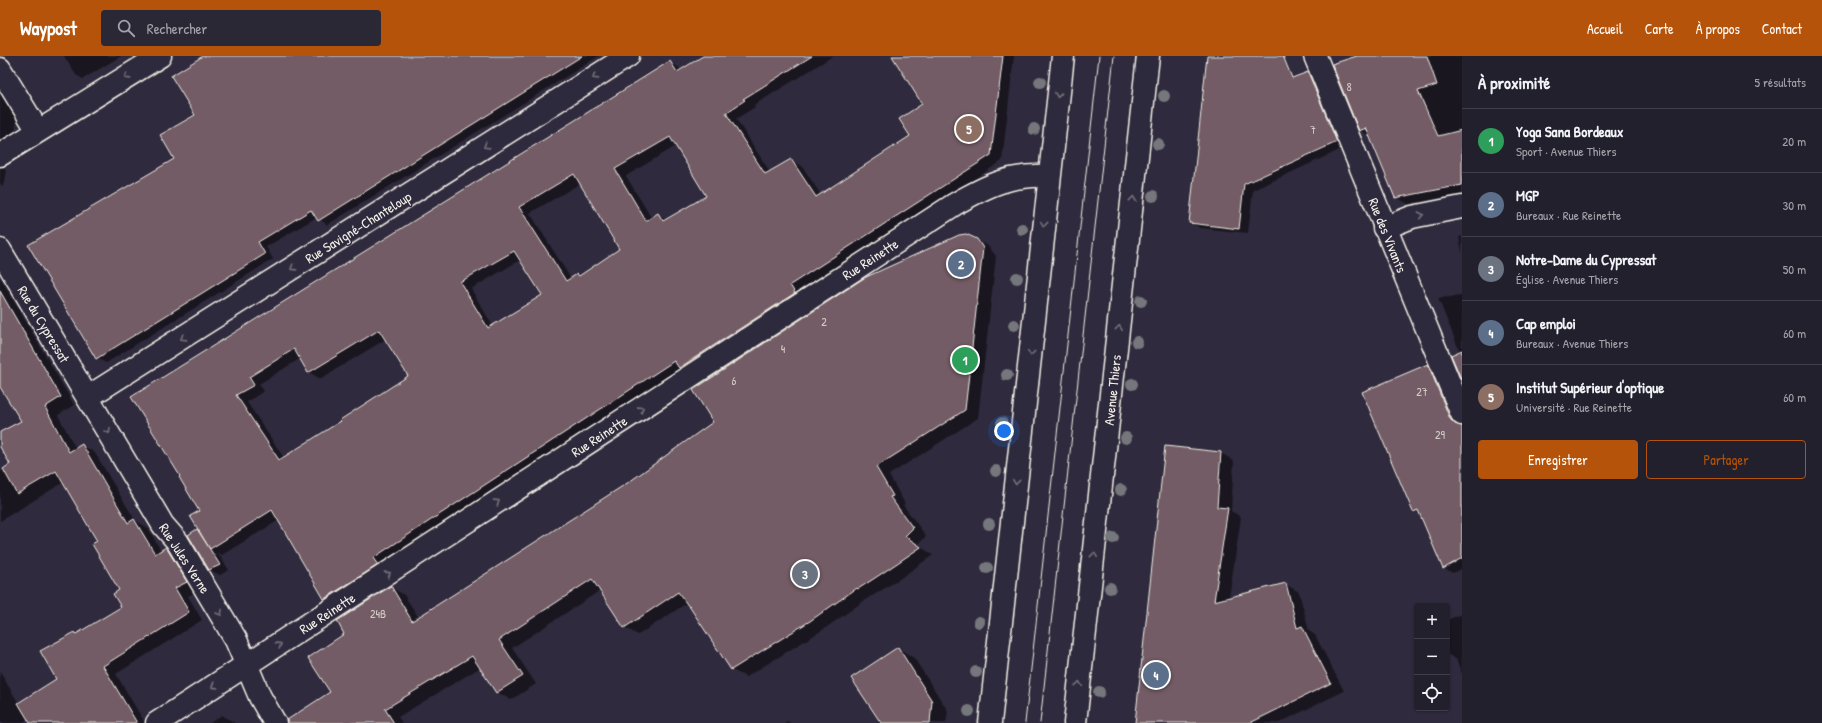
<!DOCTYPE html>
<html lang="fr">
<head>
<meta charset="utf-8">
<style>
  body { margin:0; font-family:"Patrick Hand",sans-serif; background:#2b2836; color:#f1f3f6 }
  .controls { position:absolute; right:12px; bottom:12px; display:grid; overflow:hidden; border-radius:4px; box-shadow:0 1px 3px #0004 }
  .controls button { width:36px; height:36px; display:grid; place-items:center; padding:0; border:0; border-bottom:1px solid #403e4a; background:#23202e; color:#f1f3f6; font:20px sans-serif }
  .you { position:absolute; left:1004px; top:375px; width:14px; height:14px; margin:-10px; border:3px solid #fff; border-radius:50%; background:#1a73e8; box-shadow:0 0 0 6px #1a73e833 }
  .badge { display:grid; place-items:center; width:26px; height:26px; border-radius:50%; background:#b45309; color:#fff; font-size:13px; font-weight:700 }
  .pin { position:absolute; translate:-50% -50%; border:2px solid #fff; box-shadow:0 1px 4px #0006 }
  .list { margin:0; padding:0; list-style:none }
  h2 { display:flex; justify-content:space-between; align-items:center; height:52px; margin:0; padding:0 16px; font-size:17px }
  h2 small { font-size:13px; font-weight:400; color:#a3a3aa }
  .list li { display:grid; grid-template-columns:26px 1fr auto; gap:12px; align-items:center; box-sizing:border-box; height:64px; padding:0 16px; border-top:1px solid #403e4a }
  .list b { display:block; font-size:15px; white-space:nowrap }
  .list p { margin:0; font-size:13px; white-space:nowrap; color:#a3a3aa }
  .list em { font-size:13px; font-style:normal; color:#a3a3aa }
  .actions { display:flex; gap:8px; padding:12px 16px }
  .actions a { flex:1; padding:9px 0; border:1px solid #b45309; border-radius:4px; text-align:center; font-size:14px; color:#b45309 }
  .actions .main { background:#b45309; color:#fff }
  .icon { flex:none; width:22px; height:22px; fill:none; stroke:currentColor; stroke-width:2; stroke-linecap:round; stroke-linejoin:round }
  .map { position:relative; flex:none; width:1462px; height:667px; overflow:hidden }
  header { display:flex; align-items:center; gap:24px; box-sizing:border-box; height:56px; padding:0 20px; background:#b45309; color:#fff }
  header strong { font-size:19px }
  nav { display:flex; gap:22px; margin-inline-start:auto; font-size:14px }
  .search { width:280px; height:36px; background:#2b2836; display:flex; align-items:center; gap:10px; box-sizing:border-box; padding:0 14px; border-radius:4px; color:#a3a3aa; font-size:15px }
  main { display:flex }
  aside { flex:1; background:#23202e }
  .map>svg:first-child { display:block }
  .shadow { fill:#0007; fill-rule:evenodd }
  .building { fill:#735b65; stroke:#f4f1e8; fill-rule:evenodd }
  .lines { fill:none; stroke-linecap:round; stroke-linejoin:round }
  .street-casing { stroke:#f4f1e8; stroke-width:25 }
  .secondary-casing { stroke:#f4f1e8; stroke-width:25 }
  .street { stroke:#2f2a3d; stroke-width:22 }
  .secondary { stroke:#2f2a3d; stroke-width:22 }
  .tram { stroke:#f4f1e8; stroke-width:1 }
  .tree { fill:#76777b }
  .oneway { stroke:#747079 }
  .labels { text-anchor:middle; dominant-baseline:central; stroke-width:3; stroke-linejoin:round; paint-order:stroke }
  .number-label { font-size:12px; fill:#d4ccc7 }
  .street-label { font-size:14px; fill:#f4f1e8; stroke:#2f2a3d }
</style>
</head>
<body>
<header>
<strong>Waypost</strong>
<div class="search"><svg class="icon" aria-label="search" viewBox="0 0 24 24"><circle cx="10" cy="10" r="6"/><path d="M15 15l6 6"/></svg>Rechercher</div>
<nav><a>Accueil</a><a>Carte</a><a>À propos</a><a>Contact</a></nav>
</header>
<main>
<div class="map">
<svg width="1462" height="667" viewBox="0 0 1462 667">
  <rect width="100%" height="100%" fill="#2f2a3d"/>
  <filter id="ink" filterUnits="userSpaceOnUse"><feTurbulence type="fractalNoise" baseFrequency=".025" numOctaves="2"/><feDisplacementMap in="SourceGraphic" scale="8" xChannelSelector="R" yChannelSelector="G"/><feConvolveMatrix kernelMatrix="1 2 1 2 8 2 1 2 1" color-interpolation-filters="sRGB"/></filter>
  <g filter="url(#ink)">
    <!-- shadow -->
    <g class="shadow">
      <polygon points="64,0 121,0 83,23 76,19"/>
      <polygon points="205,0 599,0 327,169 317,161 266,191 273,203 106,307 97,302 30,189 175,103 196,59"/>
      <path d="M705,0H833L754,49L755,51L736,63L770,116L791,104L802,110L821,139L911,81L924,49L894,0H1014L1002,105L801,236L336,549L325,542L279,464L222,499L217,496L229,514L220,519L210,514L189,479L197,474L202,477L201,455L182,420L132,341L670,6L682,14ZM676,90L708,140L667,164L658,158L652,163L626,120ZM581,127L621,193L579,221L571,223L530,157ZM520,204L543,240L493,270L471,233ZM386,283L409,320L343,366L284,402L247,346L264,335L259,328L301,302L309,316L320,323Z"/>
      <polygon points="1208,0 1243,0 1235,42 1308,18 1318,23 1346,91 1253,134 1248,177 1200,172 1190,166"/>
      <polygon points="1360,0 1462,0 1462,138 1408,148 1396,141 1371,81 1360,74 1333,9"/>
      <polygon points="0,37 17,64 10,98 6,102 4,109 6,116 3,130 0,128"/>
      <polygon points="966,179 987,189 996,200 978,362 889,419 905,448 903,449 926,480 918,489 933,499 895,526 872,540 871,540 824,573 746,621 732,614 687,547 638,579 624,571 601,534 512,592 536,628 511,644 497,636 481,611 398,661 402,667 303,667 331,636 346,579 391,531 404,539 419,562 630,427 715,367"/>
      <polygon points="1462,180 1462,197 1459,181"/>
      <polygon points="0,221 74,349 58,359 76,393 82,389 95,397 135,464 148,472 161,495 166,492 179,500 200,534 188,540 202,564 116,618 145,667 81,667 75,577 78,578 122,551 121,534 99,485 64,426 0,465 0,416 11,409 0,389 0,377 23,366 0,330"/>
      <polygon points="1462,240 1462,322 1460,296 1438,242"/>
      <polygon points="1428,310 1437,315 1459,369 1462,371 1462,396"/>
      <polygon points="1221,397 1234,405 1231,455 1241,461 1229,542 1285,528 1299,536 1309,575 1315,579 1344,635 1279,667 1136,667"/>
      <polygon points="1462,441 1462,512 1453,517 1443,512"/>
      <polygon points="1462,558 1462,618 1456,603 1447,598 1447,564"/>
      <polygon points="898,592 914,602 948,655 946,667 877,667 881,665"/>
      <polygon points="0,616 28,663 22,667 0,667"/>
      <polygon points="222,659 235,667 210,667"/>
      <polygon points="787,665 791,667 783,667"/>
    </g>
    <!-- building -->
    <g class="building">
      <polygon points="203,0 582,0 318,165 311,154 258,186 265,198 96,303 28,189 174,103 160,79 195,59 171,20"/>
      <path d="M703,0H812L743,43L745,44L726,57L765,118L791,103L816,141L910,80L899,63L922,48L892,0H1003L991,99L790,229L795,237L679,312L674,305L373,502L378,509L324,543L272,454L210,493L190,460L199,455L179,421L180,420L131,341L670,5L677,16ZM670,81L706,140L663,165L658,157L646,165L615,113ZM574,118L619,193L579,220L577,218L566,225L519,151ZM514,195L542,239L488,272L460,226ZM379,274L408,320L340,364L341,365L279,404L236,339L254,329L249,321L294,293L308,317Z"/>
      <polygon points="1207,0 1283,0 1292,22 1308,16 1337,86 1244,128 1239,173 1189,167"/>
      <polygon points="1357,0 1427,0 1437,29 1418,35 1438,80 1462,74 1462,129 1395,142 1366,72 1359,75 1332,8"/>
      <polygon points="966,178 977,183 983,192 965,354 876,411 893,440 890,441 913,472 905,480 921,491 881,518 858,533 857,532 810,565 731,614 689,550 689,551 678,536 624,572 592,523 499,584 523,620 496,637 472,600 385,653 394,667 287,667 287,664 330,636 308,602 344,578 337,565 391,530 412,565 629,426 713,366 693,334 864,222 959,179"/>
      <polygon points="0,235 61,341 45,351 69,396 82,388 128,467 134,463 155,498 166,491 187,526 175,532 189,556 103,610 137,667 30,667 18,647 56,623 40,595 75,576 76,578 121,551 113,538 119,534 92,488 97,485 56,415 17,438 3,413 10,408 0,391 0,376 21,365 0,331"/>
      <polygon points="1462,294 1462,325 1451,299"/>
      <polygon points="1428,308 1450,363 1455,368 1462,370 1462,502 1443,513 1418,454 1413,456 1362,336"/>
      <polygon points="1165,390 1221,396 1217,451 1228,452 1214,545 1286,527 1297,572 1302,570 1331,627 1250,667 1135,667"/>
      <polygon points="197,473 220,509 209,514 188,479"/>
      <polygon points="898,591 932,645 930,667 881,667 851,622"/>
    </g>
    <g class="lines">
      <!-- street casing -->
      <g class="street-casing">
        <g id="street">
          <polyline points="1315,0 1462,358"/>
          <polyline points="0,13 38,75"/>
          <polyline points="0,99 160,0"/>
          <polyline points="1384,172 1412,161 1462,151"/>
          <polyline points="0,194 163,469 177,485 236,584 260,641 275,667"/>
          <polyline points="88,341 628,0"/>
          <path d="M157,667L955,148C988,129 1011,118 1049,120"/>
        </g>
      </g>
      <!-- secondary casing -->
      <g class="secondary-casing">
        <g id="secondary">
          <polyline points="990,667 1063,0"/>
          <polyline points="1075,667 1148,0"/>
        </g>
      </g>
      <!-- street -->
      <use href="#street" class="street"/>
      <!-- secondary -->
      <use href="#secondary" class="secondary"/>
      <!-- tram -->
      <g class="tram">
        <polyline points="1025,667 1099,0"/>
        <polyline points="1040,667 1114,0"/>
      </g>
    </g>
    <!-- trees -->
    <g class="tree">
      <circle cx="1040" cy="26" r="6"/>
      <circle cx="1164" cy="40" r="6"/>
      <circle cx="1034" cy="73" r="6"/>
      <circle cx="1158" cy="88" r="6"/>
      <circle cx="1153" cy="140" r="6"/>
      <circle cx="1022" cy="173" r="6"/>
      <circle cx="1017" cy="222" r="6"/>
      <circle cx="1141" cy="245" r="6"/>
      <circle cx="1014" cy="269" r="6"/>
      <circle cx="1137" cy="286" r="6"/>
      <circle cx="1007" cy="319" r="6"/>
      <circle cx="1132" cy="328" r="6"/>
      <circle cx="1002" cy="367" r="6"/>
      <circle cx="1126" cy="382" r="6"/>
      <circle cx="996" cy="415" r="6"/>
      <circle cx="1121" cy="434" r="6"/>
      <circle cx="989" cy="468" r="6"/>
      <circle cx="1113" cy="482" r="6"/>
      <circle cx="987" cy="512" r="6"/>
      <circle cx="1110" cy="532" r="6"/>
      <circle cx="979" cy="566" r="6"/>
      <circle cx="976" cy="616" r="6"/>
      <circle cx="1099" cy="636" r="6"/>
      <circle cx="969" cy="655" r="6"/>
    </g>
    <!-- one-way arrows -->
    <defs><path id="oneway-chevron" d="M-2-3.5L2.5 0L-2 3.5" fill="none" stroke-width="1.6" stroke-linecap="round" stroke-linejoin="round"/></defs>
    <g class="oneway">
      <use href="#oneway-chevron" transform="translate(127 21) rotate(148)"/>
      <use href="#oneway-chevron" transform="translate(595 21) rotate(148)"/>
      <use href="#oneway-chevron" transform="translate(1058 39) rotate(96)"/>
      <use href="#oneway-chevron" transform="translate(486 90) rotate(148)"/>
      <use href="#oneway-chevron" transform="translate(1133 143) rotate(-84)"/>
      <use href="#oneway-chevron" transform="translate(1421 159) rotate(-11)"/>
      <use href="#oneway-chevron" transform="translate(1044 168) rotate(96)"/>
      <use href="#oneway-chevron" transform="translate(293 212) rotate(148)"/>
      <use href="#oneway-chevron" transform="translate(1119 272) rotate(-84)"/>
      <use href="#oneway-chevron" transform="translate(183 282) rotate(148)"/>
      <use href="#oneway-chevron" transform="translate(1031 297) rotate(96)"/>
      <use href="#oneway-chevron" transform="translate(641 353) rotate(-33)"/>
      <use href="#oneway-chevron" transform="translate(108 375) rotate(60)"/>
      <use href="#oneway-chevron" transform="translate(1016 426) rotate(96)"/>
      <use href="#oneway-chevron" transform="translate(497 446) rotate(-33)"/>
      <use href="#oneway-chevron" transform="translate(1094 499) rotate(-84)"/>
      <use href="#oneway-chevron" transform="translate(388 518) rotate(-33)"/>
      <use href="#oneway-chevron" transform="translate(220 557) rotate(59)"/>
      <use href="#oneway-chevron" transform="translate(279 589) rotate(-33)"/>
      <use href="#oneway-chevron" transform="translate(1079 628) rotate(-84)"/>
      <use href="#oneway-chevron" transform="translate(214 630) rotate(147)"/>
    </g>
  </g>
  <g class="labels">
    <!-- number labels -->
    <g class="number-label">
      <text x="1349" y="30">8</text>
      <text x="1313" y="73">7</text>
      <text x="824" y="265">2</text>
      <text x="783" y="292">4</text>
      <text x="734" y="324">6</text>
      <text x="1422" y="335">27</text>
      <text x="1440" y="378">29</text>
      <text x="378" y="557">24B</text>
    </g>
    <!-- street labels -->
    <g class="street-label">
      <text transform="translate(358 171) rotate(-32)">Rue Savigné-Chanteloup</text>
      <text transform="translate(1388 179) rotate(68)">Rue des Vivants</text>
      <text transform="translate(870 203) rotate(-33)">Rue Reinette</text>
      <text transform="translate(44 268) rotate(59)">Rue du Cypressat</text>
      <text transform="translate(1112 334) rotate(-84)">Avenue Thiers</text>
      <text transform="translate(599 380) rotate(-33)">Rue Reinette</text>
      <text transform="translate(185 502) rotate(57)">Rue Jules Verne</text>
      <text transform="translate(327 557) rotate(-33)">Rue Reinette</text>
    </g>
  </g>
</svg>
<div class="controls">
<button>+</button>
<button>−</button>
<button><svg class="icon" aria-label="locate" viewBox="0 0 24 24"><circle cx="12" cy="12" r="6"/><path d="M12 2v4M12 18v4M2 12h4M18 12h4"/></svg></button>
</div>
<div class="you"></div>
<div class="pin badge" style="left:965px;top:304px;background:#2e9e5b">1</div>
<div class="pin badge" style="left:961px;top:208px;background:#5c6f8a">2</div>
<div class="pin badge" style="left:805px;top:518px;background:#6b7280">3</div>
<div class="pin badge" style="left:1156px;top:619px;background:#5c6f8a">4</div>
<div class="pin badge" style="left:969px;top:73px;background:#8d6e63">5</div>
</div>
<aside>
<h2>À proximité<small>5 résultats</small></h2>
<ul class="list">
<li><span class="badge" style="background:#2e9e5b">1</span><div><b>Yoga Sana Bordeaux</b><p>Sport · Avenue Thiers</p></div><em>20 m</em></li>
<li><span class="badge" style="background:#5c6f8a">2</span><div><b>MGP</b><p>Bureaux · Rue Reinette</p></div><em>30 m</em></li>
<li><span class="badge" style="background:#6b7280">3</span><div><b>Notre-Dame du Cypressat</b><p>Église · Avenue Thiers</p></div><em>50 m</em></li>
<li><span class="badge" style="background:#5c6f8a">4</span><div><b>Cap emploi</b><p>Bureaux · Avenue Thiers</p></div><em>60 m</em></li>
<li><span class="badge" style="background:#8d6e63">5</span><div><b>Institut Supérieur d'optique</b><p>Université · Rue Reinette</p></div><em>60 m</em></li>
</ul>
<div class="actions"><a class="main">Enregistrer</a><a>Partager</a></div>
</aside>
</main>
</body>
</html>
